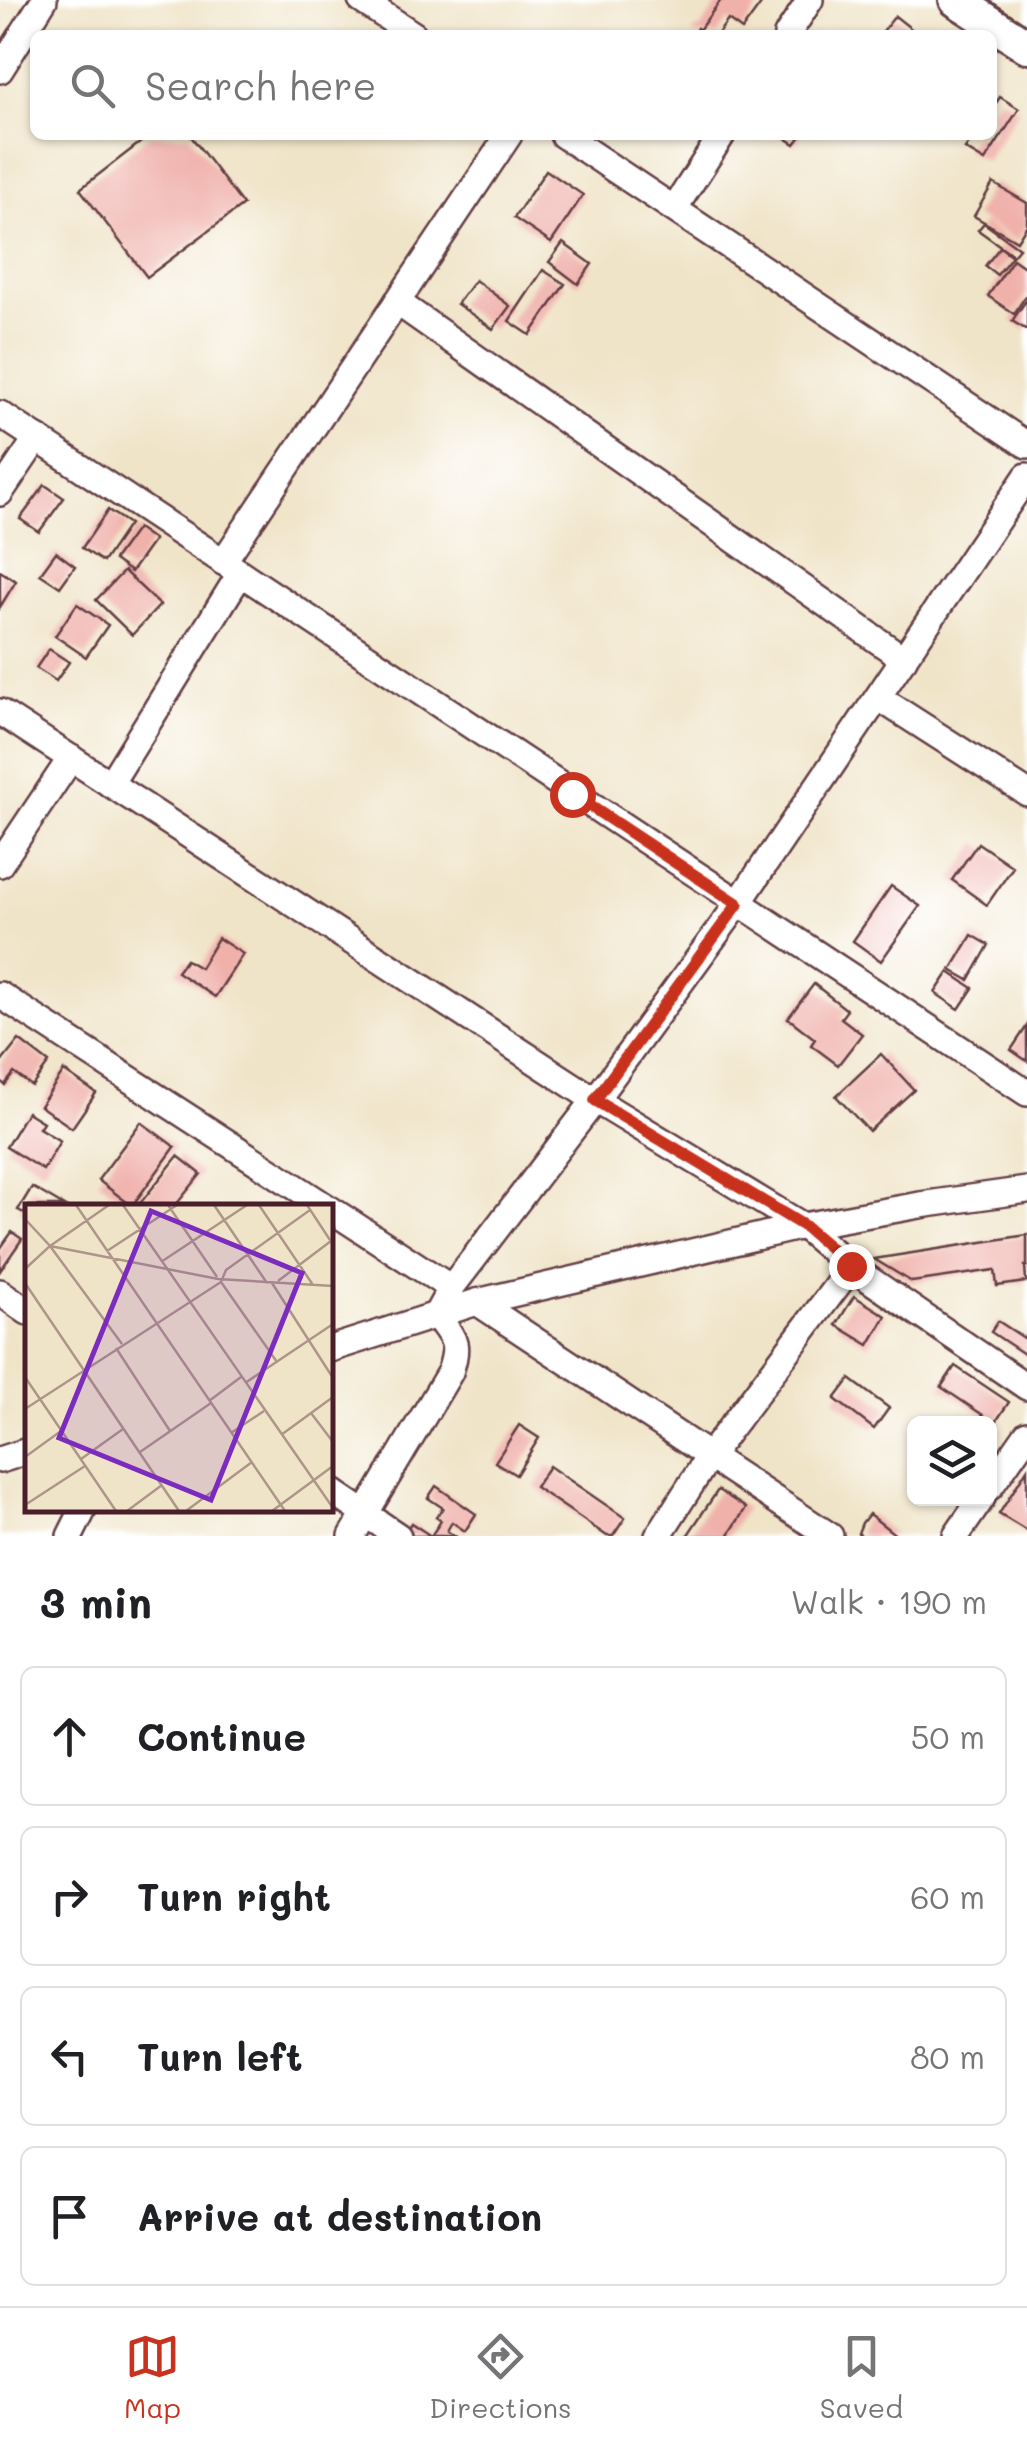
<!DOCTYPE html>
<html lang="en">
<head>
<meta charset="utf-8">
<style>
  body { margin:0; font-family:Mali,sans-serif; background:#f6f6f6; color:#202124 }
  .controls { position:absolute; right:30px; bottom:30px; display:grid; overflow:hidden; border-radius:15px; box-shadow:0 2px 8px #0004 }
  .controls button { width:90px; height:90px; display:grid; place-items:center; padding:0; border:0; border-bottom:2px solid #e0e0e0; background:#fff; color:#202124; font:50px sans-serif }
  .stop { position:absolute; width:30px; height:30px; margin:-22px; border:8px solid #c8321e; border-radius:50%; background:#fff }
  .stop.end { background:#c8321e; border-color:#fff; box-shadow:0 2px 10px #0008 }
  .list { margin:0; padding:0; list-style:none }
  h2 { display:flex; justify-content:space-between; align-items:center; height:130px; margin:0; padding:0 40px; font-size:42px }
  h2 small { font-size:32px; font-weight:400; color:#757577 }
  .list li { display:grid; grid-template-columns:65px 1fr auto; gap:30px; align-items:center; box-sizing:border-box; height:140px; margin:0 20px 20px; padding:0 20px; border:2px solid #e0e0e0; border-radius:15px }
  .list b { display:block; font-size:38px; white-space:nowrap }
  .list em { font-size:32px; font-style:normal; color:#757577 }
  .icon { flex:none; width:55px; height:55px; fill:none; stroke:currentColor; stroke-width:2; stroke-linecap:round; stroke-linejoin:round }
  .map { position:relative; flex:none; width:1027px; height:1536px; overflow:hidden }
  .search { position:absolute; background:#fff; box-shadow:0 2px 8px #0004; left:30px; right:30px; top:30px; height:110px; display:flex; align-items:center; gap:25px; box-sizing:border-box; padding:0 35px; border-radius:15px; color:#757577; font-size:38px }
  .sheet { height:770px; background:#fff }
  nav { display:flex; justify-content:space-around; align-items:center; box-sizing:border-box; height:140px; border-top:2px solid #e0e0e0; background:#fff; font-size:28px; color:#757577 }
  nav a { display:grid; justify-items:center; gap:5px }
  nav .on { color:#c8321e }
  .map>svg:first-child { display:block }
  .building { fill:#f0b1ab }
  .lines { fill:none; stroke-linecap:round; stroke-linejoin:round }
  .minor-casing { stroke:#633d43; stroke-width:30 }
  .major-casing { stroke:#633d43; stroke-width:38 }
  .minor { stroke:#fff; stroke-width:25 }
  .major { stroke:#fff; stroke-width:32 }
  .route { stroke:#c8321e; stroke-width:12 }
  .inset-road { fill:none; stroke:#ae9589; stroke-width:2.5 }
  .view { fill:#7b2cbf; fill-opacity:0.15; stroke:#7b2cbf; stroke-width:5 }
  .inset-edge { fill:none; stroke:#4a1f2b; stroke-width:5 }
</style>
</head>
<body>
<div class="map">
<svg width="1027" height="1536" viewBox="0 0 1027 1536">
  <rect width="100%" height="100%" fill="#fff"/>
  <filter id="ink" filterUnits="userSpaceOnUse"><feTurbulence type="fractalNoise" baseFrequency=".01" numOctaves="2"/><feDisplacementMap in="SourceGraphic" scale="20" xChannelSelector="R" yChannelSelector="G"/><feConvolveMatrix kernelMatrix="1 2 1 2 8 2 1 2 1" color-interpolation-filters="sRGB"/></filter>
  <filter id="wash" filterUnits="userSpaceOnUse"><feTurbulence type="fractalNoise" baseFrequency=".0048" numOctaves="4" result="noise"/><feDisplacementMap in="SourceGraphic" scale="40" xChannelSelector="R" yChannelSelector="G"/><feGaussianBlur stdDeviation="2.25" result="paint"/><feColorMatrix in="noise" values="0 0 0 0 0 0 0 0 0 0 0 0 0 0 0 0 0 1.4 0 .05"/><feComposite in="paint" operator="in"/></filter>
  <g filter="url(#wash)">
    <rect width="100%" height="100%" fill="#f0e4c8"/>
    <g id="blocks">
      <!-- building -->
      <g class="building">
        <polygon points="721,0 764,0 742,30 728,20 717,35 692,35 697,28 699,30"/>
        <polygon points="895,16 919,35 880,35"/>
        <polygon points="1000,97 1019,109 985,161 965,149 975,135 992,135 992,109"/>
        <polygon points="150,135 190,135 243,205 147,277 80,189"/>
        <polygon points="781,135 802,135 795,144"/>
        <polygon points="546,170 583,195 551,243 514,218"/>
        <polygon points="993,183 1027,203 1027,225 1017,241 974,216"/>
        <polygon points="984,223 1019,248 1013,255 978,230"/>
        <polygon points="563,243 592,264 578,284 549,262"/>
        <polygon points="1000,247 1012,256 997,275 985,266"/>
        <polygon points="1013,259 1027,269 1027,294 1014,314 988,296"/>
        <polygon points="543,270 565,284 530,335 509,321"/>
        <polygon points="475,280 510,306 493,329 457,304"/>
        <polygon points="1027,299 1027,330 1012,321"/>
        <polygon points="45,485 64,498 39,532 20,519"/>
        <polygon points="108,510 129,524 103,562 82,548"/>
        <polygon points="137,528 154,540 131,572 114,560"/>
        <polygon points="56,552 75,566 60,587 40,574"/>
        <polygon points="0,571 16,581 0,607"/>
        <polygon points="124,571 160,605 132,635 96,600"/>
        <polygon points="77,604 108,625 86,657 55,636"/>
        <polygon points="49,649 69,662 56,681 36,668"/>
        <polygon points="978,843 1013,867 987,905 952,880"/>
        <polygon points="891,886 920,906 881,961 853,941"/>
        <polygon points="972,935 989,945 969,980 951,970"/>
        <polygon points="218,938 243,954 215,997 177,972 186,960 200,968"/>
        <polygon points="949,972 973,988 959,1009 935,993"/>
        <polygon points="814,984 847,1010 841,1018 862,1034 838,1065 811,1045 815,1039 788,1018"/>
        <polygon points="1027,1026 1027,1061 1011,1050"/>
        <polygon points="19,1040 49,1063 32,1086 14,1073 5,1085 0,1081 0,1064"/>
        <polygon points="881,1054 914,1090 869,1131 836,1096"/>
        <polygon points="64,1071 96,1093 72,1128 40,1106"/>
        <polygon points="27,1112 43,1122 39,1128 60,1141 43,1170 6,1147"/>
        <polygon points="141,1122 175,1147 132,1206 98,1180"/>
        <polygon points="178,1156 201,1174 175,1206 138,1206"/>
        <polygon points="32,1187 64,1206 28,1206 28,1215 18,1210"/>
        <polygon points="12,1232 22,1239 0,1271 0,1249"/>
        <polygon points="1027,1235 1027,1266 1025,1266 1026,1282 997,1286 995,1270 912,1282 874,1259"/>
        <polygon points="854,1296 886,1316 869,1345 836,1325"/>
        <polygon points="998,1321 1024,1338 1027,1333 1027,1356 991,1332"/>
        <polygon points="955,1366 1009,1402 995,1423 941,1387"/>
        <polygon points="850,1379 889,1408 874,1429 835,1399"/>
        <polygon points="519,1425 539,1438 516,1475 495,1462"/>
        <polygon points="549,1466 625,1518 613,1536 607,1536 535,1487"/>
        <polygon points="1027,1469 1027,1531 999,1514"/>
        <polygon points="436,1486 476,1514 465,1531 452,1522 447,1531 455,1536 408,1536 404,1533 411,1523 431,1536 441,1521 436,1517 443,1508 428,1498"/>
        <polygon points="718,1490 746,1508 728,1536 687,1536"/>
        <polygon points="869,1514 897,1536 862,1536 858,1533 862,1523"/>
      </g>
    </g>
  </g>
  <g filter="url(#ink)">
    <use href="#blocks" fill-opacity="0" stroke="#633d43" stroke-width="2.5"/>
    <g class="lines">
      <!-- minor casing -->
      <g class="minor-casing">
        <g id="minor">
          <polyline points="361,0 414,35"/>
          <polyline points="787,35 810,0"/>
          <polyline points="0,70 44,0"/>
          <polyline points="563,135 1027,445"/>
          <polyline points="674,209 722,135"/>
          <polyline points="397,302 904,659"/>
          <polyline points="0,414 1027,1093"/>
          <polyline points="0,493 37,438"/>
          <polyline points="223,562 509,135"/>
          <polyline points="879,698 1027,793"/>
          <polyline points="0,712 595,1100 803,1226 851,1267 1027,1387"/>
          <polyline points="110,784 240,574"/>
          <polyline points="0,864 71,758"/>
          <polyline points="0,995 325,1206"/>
          <polyline points="330,1209 451,1288"/>
          <polyline points="0,1292 28,1312"/>
          <polyline points="477,1302 830,1536"/>
          <polyline points="330,1349 477,1302 803,1226 920,1205 1027,1190"/>
          <polyline points="0,1460 28,1451"/>
          <polyline points="990,1487 1027,1434"/>
          <polyline points="330,1490 398,1536"/>
          <polyline points="70,1536 84,1508"/>
          <path d="M352,1536L450,1372C460,1342 454,1340 436,1315L451,1288L595,1100L738,904L1027,476"/>
          <polyline points="658,1536 710,1455 851,1267"/>
          <polyline points="956,1536 982,1498"/>
        </g>
      </g>
      <!-- major casing -->
      <g class="major-casing">
        <polyline id="major" points="956,0 1027,46"/>
      </g>
      <!-- minor -->
      <use href="#minor" class="minor"/>
      <!-- major -->
      <use href="#major" class="major"/>
    </g>
  </g>
  <g class="lines" filter="url(#ink)">
    <!-- route -->
    <polyline class="route" points="572,794 738,904 595,1100 804,1226 851,1266"/>
  </g>
  <!-- overview -->
  <g transform="translate(25 1204)">
    <rect width="308" height="308" fill="#f0e4c8"/>
    <path class="inset-road" d="M51,1L260,307M98,1L308,304M143,1L192,73M189,1L242,79M234,1L288,81M282,1L305,36M0,15L25,42L0,65M25,42L193,75L308,82M25,42L97,140M25,42L84,1M82,47L152,1M136,58L222,1M253,77L306,37M196,78L252,158M0,79L154,307M247,79L308,174M91,144L145,227M0,173L91,307M220,179L308,120M184,197L216,173M0,205L196,78L201,66L285,6M286,209L308,238M206,229L239,207M256,231L308,193M115,248L186,199M0,253L36,227M56,255L98,225M0,301L60,262M102,307L137,281M161,307L227,258M247,307L308,262"/>
    <path class="view" d="M126,7L277,69L186,296L34,234Z"/>
    <rect width="308" height="308" class="inset-edge"/>
  </g>
</svg>
<div class="controls">
<button><svg class="icon" aria-label="layers" viewBox="0 0 24 24"><path d="M12 4l9 5-9 5-9-5zM3 14l9 5 9-5"/></svg></button>
</div>
<div class="stop" style="left:572px;top:794px"></div>
<div class="stop end" style="left:851px;top:1266px"></div>
<div class="search"><svg class="icon" aria-label="search" viewBox="0 0 24 24"><circle cx="10" cy="10" r="6"/><path d="M15 15l6 6"/></svg>Search here</div>
</div>
<section class="sheet">
<h2>3 min<small>Walk · 190 m</small></h2>
<ul class="list">
<li><svg class="icon" aria-label="ahead" viewBox="0 0 24 24"><path d="M12 20V5M6 11l6-6 6 6"/></svg><div><b>Continue</b></div><em>50 m</em></li>
<li><svg class="icon" aria-label="right" viewBox="0 0 24 24"><path d="M7 20v-9h11M14 6l5 5-5 5"/></svg><div><b>Turn right</b></div><em>60 m</em></li>
<li><svg class="icon" aria-label="left" viewBox="0 0 24 24"><path d="M17 20v-9H6M10 6l-5 5 5 5"/></svg><div><b>Turn left</b></div><em>80 m</em></li>
<li><svg class="icon" aria-label="arrive" viewBox="0 0 24 24"><path d="M6 21V4h12l-3 4 3 4H6"/></svg><div><b>Arrive at destination</b></div></li>
</ul>
</section>
<nav>
<a class="on"><svg class="icon" aria-label="map" viewBox="0 0 24 24"><path d="M3 6l6-2 6 2 6-2v14l-6 2-6-2-6 2zM9 4v14M15 6v14"/></svg>Map</a>
<a><svg class="icon" aria-label="directions" viewBox="0 0 24 24"><path d="M12 3l9 9-9 9-9-9zM9 14v-3h6M13 9l2 2-2 2"/></svg>Directions</a>
<a><svg class="icon" aria-label="saved" viewBox="0 0 24 24"><path d="M7 4h10v16l-5-4-5 4z"/></svg>Saved</a>
</nav>
</body>
</html>
